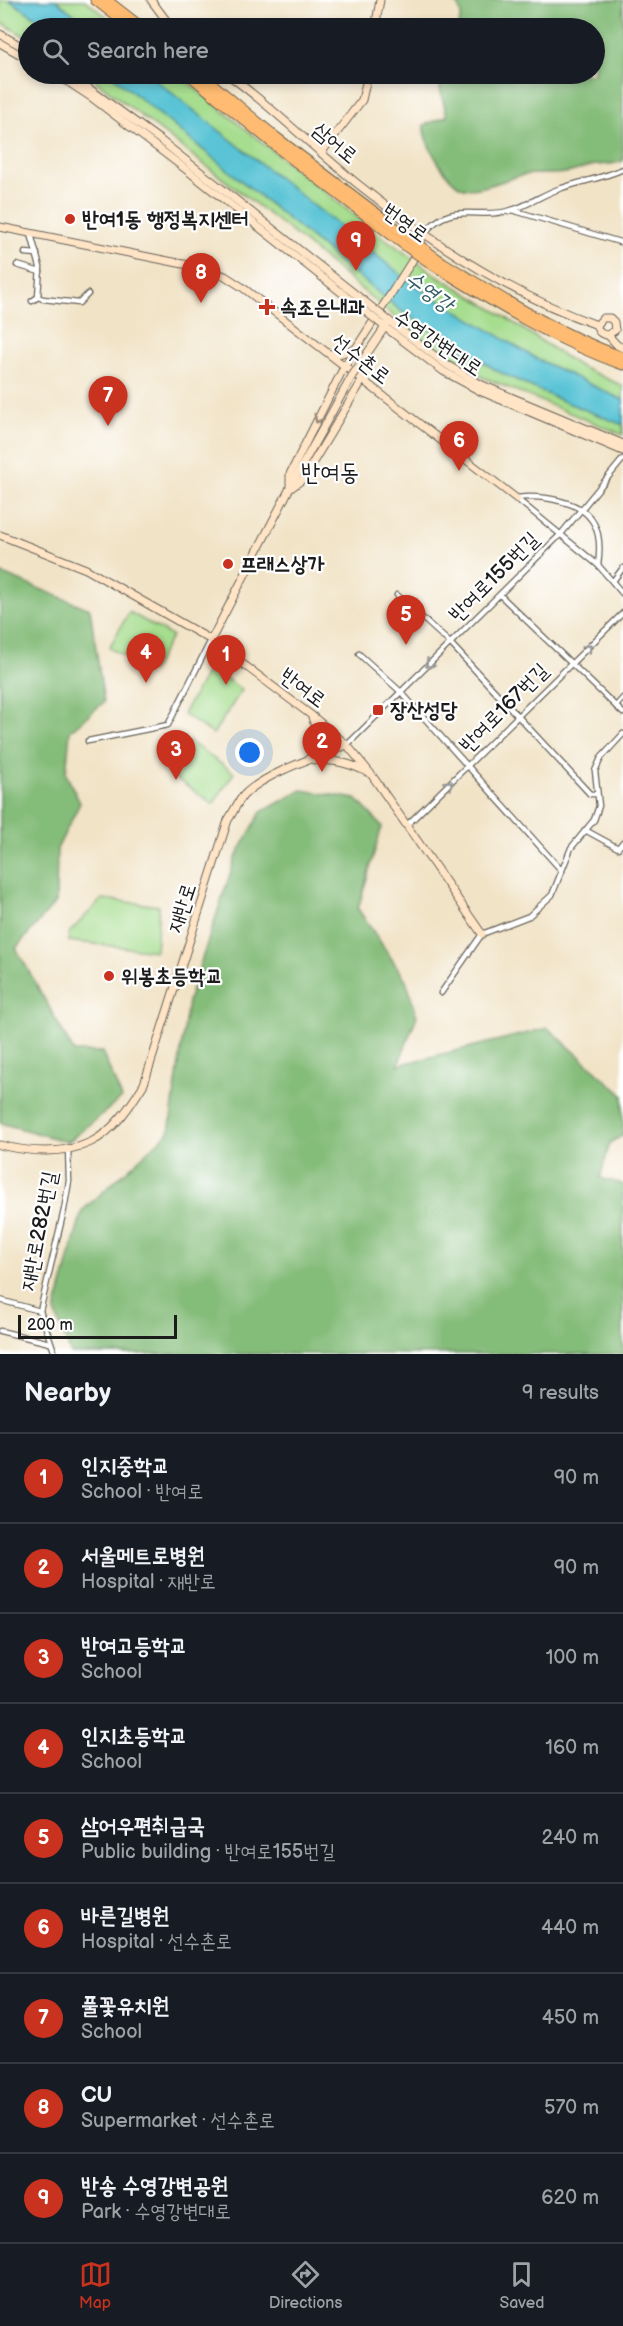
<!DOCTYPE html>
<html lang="en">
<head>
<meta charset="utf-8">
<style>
  body { margin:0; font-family:"Balsamiq Sans","Poor Story",sans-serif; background:#20242c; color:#f1f3f6 }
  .scale { position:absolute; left:18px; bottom:15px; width:159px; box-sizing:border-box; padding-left:6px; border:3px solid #1c1c1c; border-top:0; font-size:16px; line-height:21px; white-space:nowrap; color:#1c1c1c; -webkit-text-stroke:4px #fff; paint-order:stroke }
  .you { position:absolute; left:250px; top:753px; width:21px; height:21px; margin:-15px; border:4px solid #fff; border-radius:50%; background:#1a73e8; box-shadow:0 0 0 9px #1a73e833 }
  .badge { display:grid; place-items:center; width:39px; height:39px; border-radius:50%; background:#c8321e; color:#fff; font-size:20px; font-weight:700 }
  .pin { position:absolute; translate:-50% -50px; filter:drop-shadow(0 2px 3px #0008) }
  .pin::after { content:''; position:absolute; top:32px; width:21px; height:18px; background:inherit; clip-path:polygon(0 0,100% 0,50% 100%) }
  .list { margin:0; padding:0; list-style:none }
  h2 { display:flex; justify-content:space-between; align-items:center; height:78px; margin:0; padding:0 24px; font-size:26px }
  h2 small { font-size:20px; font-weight:400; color:#9ea1a6 }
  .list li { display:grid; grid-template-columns:39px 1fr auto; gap:18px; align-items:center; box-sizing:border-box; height:90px; padding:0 24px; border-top:2px solid #363941 }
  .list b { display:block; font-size:22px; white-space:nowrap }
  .list p { margin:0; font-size:20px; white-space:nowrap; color:#9ea1a6 }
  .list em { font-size:20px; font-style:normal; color:#9ea1a6 }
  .icon { flex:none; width:33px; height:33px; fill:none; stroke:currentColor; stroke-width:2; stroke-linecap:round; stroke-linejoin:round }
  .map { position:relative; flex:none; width:623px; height:1354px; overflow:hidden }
  .search { position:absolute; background:#171b24; box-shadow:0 3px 9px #0003; left:18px; right:18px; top:18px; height:66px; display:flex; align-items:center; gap:15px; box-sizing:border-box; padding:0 21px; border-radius:33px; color:#9ea1a6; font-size:22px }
  .sheet { height:888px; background:#171b24 }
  nav { display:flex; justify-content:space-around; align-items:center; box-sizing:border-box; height:84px; border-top:2px solid #363941; background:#171b24; font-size:16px; color:#9ea1a6 }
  nav a { display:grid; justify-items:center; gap:3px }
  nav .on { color:#c8321e }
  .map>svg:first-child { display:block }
  .green { fill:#a6dd8e; stroke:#617c55; stroke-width:1.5 }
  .forest { fill:#84bc79; stroke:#506c4a; stroke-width:1.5 }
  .water { fill:#5ac4d6; stroke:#3b7079; stroke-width:1.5 }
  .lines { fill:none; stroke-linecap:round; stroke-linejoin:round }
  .street-casing { stroke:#676258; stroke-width:7 }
  .secondary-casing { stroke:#676258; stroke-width:9 }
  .highway-casing { stroke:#676258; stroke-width:11 }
  .street { stroke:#fff; stroke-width:4.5 }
  .secondary { stroke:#ffe4c6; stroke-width:7 }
  .highway { stroke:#febb71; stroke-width:9 }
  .secondary-bridge-casing { stroke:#676258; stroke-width:9; stroke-linecap:butt }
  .highway-bridge-casing { stroke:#676258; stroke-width:11; stroke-linecap:butt }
  .secondary-bridge { stroke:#ffe4c6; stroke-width:7 }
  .highway-bridge { stroke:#febb71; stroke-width:9 }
  .oneway { stroke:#998a7a }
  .oneway2 { stroke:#999 }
  .poi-dot { fill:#c8321e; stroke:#fff; stroke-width:2 }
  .labels { text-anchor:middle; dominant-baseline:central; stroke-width:4.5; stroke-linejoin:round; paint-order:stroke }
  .street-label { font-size:21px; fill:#1c1c1c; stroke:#fff }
  .poi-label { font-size:21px; font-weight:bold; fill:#1c1c1c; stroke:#fff; text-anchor:start }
  .water-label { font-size:22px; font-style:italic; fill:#355f66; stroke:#fff }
  .quarter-label { font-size:24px; fill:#1c1c1c; stroke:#fff }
</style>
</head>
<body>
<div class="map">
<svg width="623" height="1354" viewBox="0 0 623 1354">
  <rect width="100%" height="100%" fill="#fff"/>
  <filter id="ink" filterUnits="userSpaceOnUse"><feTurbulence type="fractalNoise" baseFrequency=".0167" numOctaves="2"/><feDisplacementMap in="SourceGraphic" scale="12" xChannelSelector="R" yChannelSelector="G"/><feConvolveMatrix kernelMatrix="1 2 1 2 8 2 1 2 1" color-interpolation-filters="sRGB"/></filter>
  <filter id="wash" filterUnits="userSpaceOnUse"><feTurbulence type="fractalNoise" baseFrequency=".008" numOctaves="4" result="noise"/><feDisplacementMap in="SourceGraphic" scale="24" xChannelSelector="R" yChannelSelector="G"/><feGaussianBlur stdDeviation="1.35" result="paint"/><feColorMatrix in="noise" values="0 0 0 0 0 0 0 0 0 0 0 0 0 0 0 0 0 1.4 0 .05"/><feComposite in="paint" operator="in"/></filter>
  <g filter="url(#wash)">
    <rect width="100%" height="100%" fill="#f1e3c6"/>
    <!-- green -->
    <g class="green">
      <polygon points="0,0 85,0 121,28 28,28 28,38 0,22"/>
      <polygon points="87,74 177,74 294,168 377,233 433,273 499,313 579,366 623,386 623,435 480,376 440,354 288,229"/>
      <polygon points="129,612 172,636 152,671 109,648"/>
      <polygon points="210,667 242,690 213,734 183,714"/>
      <polygon points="189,741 234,773 213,804 168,773"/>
      <polygon points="102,899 159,906 156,951 68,941 69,933"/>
    </g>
    <!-- forest -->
    <g class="forest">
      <path d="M438,0H623V161C614,165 605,164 596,165C585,167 575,172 565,173C551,175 537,173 523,175C507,178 476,194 461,187C446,179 422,141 424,125L447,116L440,89L443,74H594V28H458L461,15L458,4Z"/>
      <polygon points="0,573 90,609 104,702 70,731 66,774 80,803 57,849 56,902 16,948 74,1052 102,1052 122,1098 68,1142 0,1123"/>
      <polygon points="302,790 356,799 382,826 358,909 406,980 417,1016 398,1065 548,1028 623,1095 623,1135 610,1143 600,1178 623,1184 623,1354 71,1354 55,1312 82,1211 169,1132 188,1001 235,859 261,812"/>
    </g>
    <!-- water -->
    <g class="water">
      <polygon points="9,0 56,0 91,28 52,28"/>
      <polygon points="110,74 148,74 414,285 537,359 623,400 623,425 558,399 499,372 401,311"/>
    </g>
  </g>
  <g filter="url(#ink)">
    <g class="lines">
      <!-- street casing -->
      <g class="street-casing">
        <g id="street">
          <polyline points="512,210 623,243"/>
          <polyline points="31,234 40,267 38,297 32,301"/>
          <path d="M424,234C450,199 477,221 512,210C529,205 544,193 562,188C582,181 604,178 623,169"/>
          <polyline points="25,253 37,254"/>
          <polyline points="17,265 40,272"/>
          <polyline points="38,297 43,299 79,303 88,294"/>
          <path d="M517,498C532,496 545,497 560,501C595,509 603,532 598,565"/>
          <polyline points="517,499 598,565 623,594"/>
          <polyline points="613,581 623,568"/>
          <polyline points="397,595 450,643 590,794 597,794"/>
          <polyline points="500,595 623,713"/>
          <polyline points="359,654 401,692 562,871"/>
          <polyline points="616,706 623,698"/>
          <polyline points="88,741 168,725 211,640"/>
          <polyline points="347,745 561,534 623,459"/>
          <polyline points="407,825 623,613"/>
          <polyline points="585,830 618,848 623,842"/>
          <polyline points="441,993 482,934 529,916 552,895 571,848 594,820 599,806 595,771 601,758 623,734"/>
          <polyline points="0,1300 40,1311"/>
          <polyline points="0,1331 50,1343"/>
          <polyline points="55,1354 40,1311 64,1210 69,1181 68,1148"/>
        </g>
      </g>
      <!-- secondary casing -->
      <g class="secondary-casing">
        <g id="secondary">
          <polyline points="151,0 172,28"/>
          <polyline points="375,28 380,0"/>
          <polyline points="0,34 28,50"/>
          <polyline points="0,43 28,59"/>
          <polyline points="56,74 91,97 188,171 361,308"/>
          <polyline points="69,74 160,140 364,301"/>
          <path d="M227,74C273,107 314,149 359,185C430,242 511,295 597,325"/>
          <polyline points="321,153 362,100 368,74"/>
          <polyline points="0,227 203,268 225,276 242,287 517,499"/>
          <polyline points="597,325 603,318 610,318 614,322 615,330"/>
          <path d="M597,325C597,331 601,335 608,335L615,330"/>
          <polyline points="398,328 447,365 482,385 623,444"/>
          <polyline points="394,334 443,371 480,391 623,451"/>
          <polyline points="608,335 617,345 623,348"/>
          <polyline points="330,354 339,354 356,349"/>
          <polyline points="290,487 290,474 344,367 412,261 424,234"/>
          <polyline points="291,488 303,479 362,381"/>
          <polyline points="0,535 86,569 211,640 311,715 347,745 371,774 482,934"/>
          <polyline points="211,640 293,482 352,376"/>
          <path d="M308,760C318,746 318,733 312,717"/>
          <path d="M314,760C335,760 350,763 369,773"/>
          <path d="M0,1145C28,1152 64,1155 91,1142C114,1131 131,1105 144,1084L228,820C233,813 237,803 243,796C263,774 318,756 347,745"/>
        </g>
      </g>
      <!-- highway casing -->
      <g class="highway-casing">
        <g id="highway">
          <polyline points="95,0 131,28"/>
          <polyline points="107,0 143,28"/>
          <polyline points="188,74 289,157 408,248"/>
          <polyline points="201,74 276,137 412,240"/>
          <path d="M438,259C498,296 557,333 623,357"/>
          <path d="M433,265C494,303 555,341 623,365"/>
        </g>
      </g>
      <!-- street -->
      <use href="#street" class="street"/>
      <!-- secondary -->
      <use href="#secondary" class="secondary"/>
      <!-- highway -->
      <use href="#highway" class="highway"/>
      <!-- secondary-bridge casing -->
      <g class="secondary-bridge-casing">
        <g id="secondary-bridge">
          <polyline points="364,301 398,328"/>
          <polyline points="361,308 394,334"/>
          <polyline points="352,376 389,321"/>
        </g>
      </g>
      <!-- highway-bridge casing -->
      <g class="highway-bridge-casing">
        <g id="highway-bridge">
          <polyline points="412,240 438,259"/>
          <polyline points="408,248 433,265"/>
        </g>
      </g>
      <!-- secondary-bridge -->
      <use href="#secondary-bridge" class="secondary-bridge"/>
      <!-- highway-bridge -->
      <use href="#highway-bridge" class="highway-bridge"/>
    </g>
    <!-- one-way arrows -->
    <defs><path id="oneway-chevron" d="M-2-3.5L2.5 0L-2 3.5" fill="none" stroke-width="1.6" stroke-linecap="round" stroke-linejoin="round" transform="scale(1.5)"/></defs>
    <use class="oneway" href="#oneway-chevron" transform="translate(318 419) rotate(117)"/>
    <g class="oneway2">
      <use href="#oneway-chevron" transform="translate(588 648) rotate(-45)"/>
      <use href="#oneway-chevron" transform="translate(429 664) rotate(136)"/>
      <use href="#oneway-chevron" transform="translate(449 784) rotate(-44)"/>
    </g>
  </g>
  <!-- markers -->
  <g class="poi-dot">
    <circle cx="70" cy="219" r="6"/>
    <path d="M264 298h6v6h6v6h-6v6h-6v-6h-6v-6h6z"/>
    <circle cx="228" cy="564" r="6"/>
    <rect x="372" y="704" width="12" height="12" rx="3"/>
    <circle cx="109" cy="976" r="6"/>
  </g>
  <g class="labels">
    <!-- street labels -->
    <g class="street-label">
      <text transform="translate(335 143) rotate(40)">삼어로</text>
      <text transform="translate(405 223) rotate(36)">번영로</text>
      <text transform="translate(438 343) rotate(34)">수영강변대로</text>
      <text transform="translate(361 359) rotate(38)">선수촌로</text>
      <text transform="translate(494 577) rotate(-45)">반여로155번길</text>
      <text transform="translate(303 688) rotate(37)">반여로</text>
      <text transform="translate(504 708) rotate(-45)">반여로167번길</text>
      <text transform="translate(182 908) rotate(-72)">재반로</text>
      <text transform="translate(39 1231) rotate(-79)">재반로282번길</text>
    </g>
    <!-- poi labels -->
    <g class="poi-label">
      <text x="82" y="219">반여1동 행정복지센터</text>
      <text x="280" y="307">속조은내과</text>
      <text x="240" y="564">프래스상가</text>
      <text x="390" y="710">장산성당</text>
      <text x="121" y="976">위봉초등학교</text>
    </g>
    <!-- water labels -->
    <g class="water-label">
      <text transform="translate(429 292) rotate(37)">수영강</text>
    </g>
    <!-- quarter labels -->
    <g class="quarter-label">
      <text x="330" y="472">반여동</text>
    </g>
  </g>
</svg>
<div class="scale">200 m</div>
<div class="you"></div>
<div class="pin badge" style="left:226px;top:685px">1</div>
<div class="pin badge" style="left:322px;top:772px">2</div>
<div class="pin badge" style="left:176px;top:780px">3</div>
<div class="pin badge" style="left:146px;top:683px">4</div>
<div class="pin badge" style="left:406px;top:645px">5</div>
<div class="pin badge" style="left:459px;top:471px">6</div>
<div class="pin badge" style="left:108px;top:426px">7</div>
<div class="pin badge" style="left:201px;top:303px">8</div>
<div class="pin badge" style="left:356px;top:271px">9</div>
<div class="search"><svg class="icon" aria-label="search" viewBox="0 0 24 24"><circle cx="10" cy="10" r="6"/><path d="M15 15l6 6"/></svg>Search here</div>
</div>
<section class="sheet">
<h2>Nearby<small>9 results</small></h2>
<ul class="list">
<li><span class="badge">1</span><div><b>인지중학교</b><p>School · 반여로</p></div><em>90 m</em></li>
<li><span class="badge">2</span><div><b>서울메트로병원</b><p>Hospital · 재반로</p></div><em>90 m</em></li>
<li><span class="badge">3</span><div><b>반여고등학교</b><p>School</p></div><em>100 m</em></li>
<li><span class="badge">4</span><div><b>인지초등학교</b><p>School</p></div><em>160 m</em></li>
<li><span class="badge">5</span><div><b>삼어우편취급국</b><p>Public building · 반여로155번길</p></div><em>240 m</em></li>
<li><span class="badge">6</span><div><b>바른길병원</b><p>Hospital · 선수촌로</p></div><em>440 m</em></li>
<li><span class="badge">7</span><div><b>풀꽃유치원</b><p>School</p></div><em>450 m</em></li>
<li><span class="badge">8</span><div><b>CU</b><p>Supermarket · 선수촌로</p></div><em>570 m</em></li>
<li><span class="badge">9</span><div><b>반송 수영강변공원</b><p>Park · 수영강변대로</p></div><em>620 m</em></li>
</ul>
</section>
<nav>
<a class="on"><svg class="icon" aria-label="map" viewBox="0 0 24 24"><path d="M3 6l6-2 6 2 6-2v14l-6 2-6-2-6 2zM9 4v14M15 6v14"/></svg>Map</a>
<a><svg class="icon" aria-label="directions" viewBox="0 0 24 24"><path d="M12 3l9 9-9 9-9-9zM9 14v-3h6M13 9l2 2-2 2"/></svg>Directions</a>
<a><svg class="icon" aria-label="saved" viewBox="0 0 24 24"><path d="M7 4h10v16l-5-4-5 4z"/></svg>Saved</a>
</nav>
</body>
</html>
